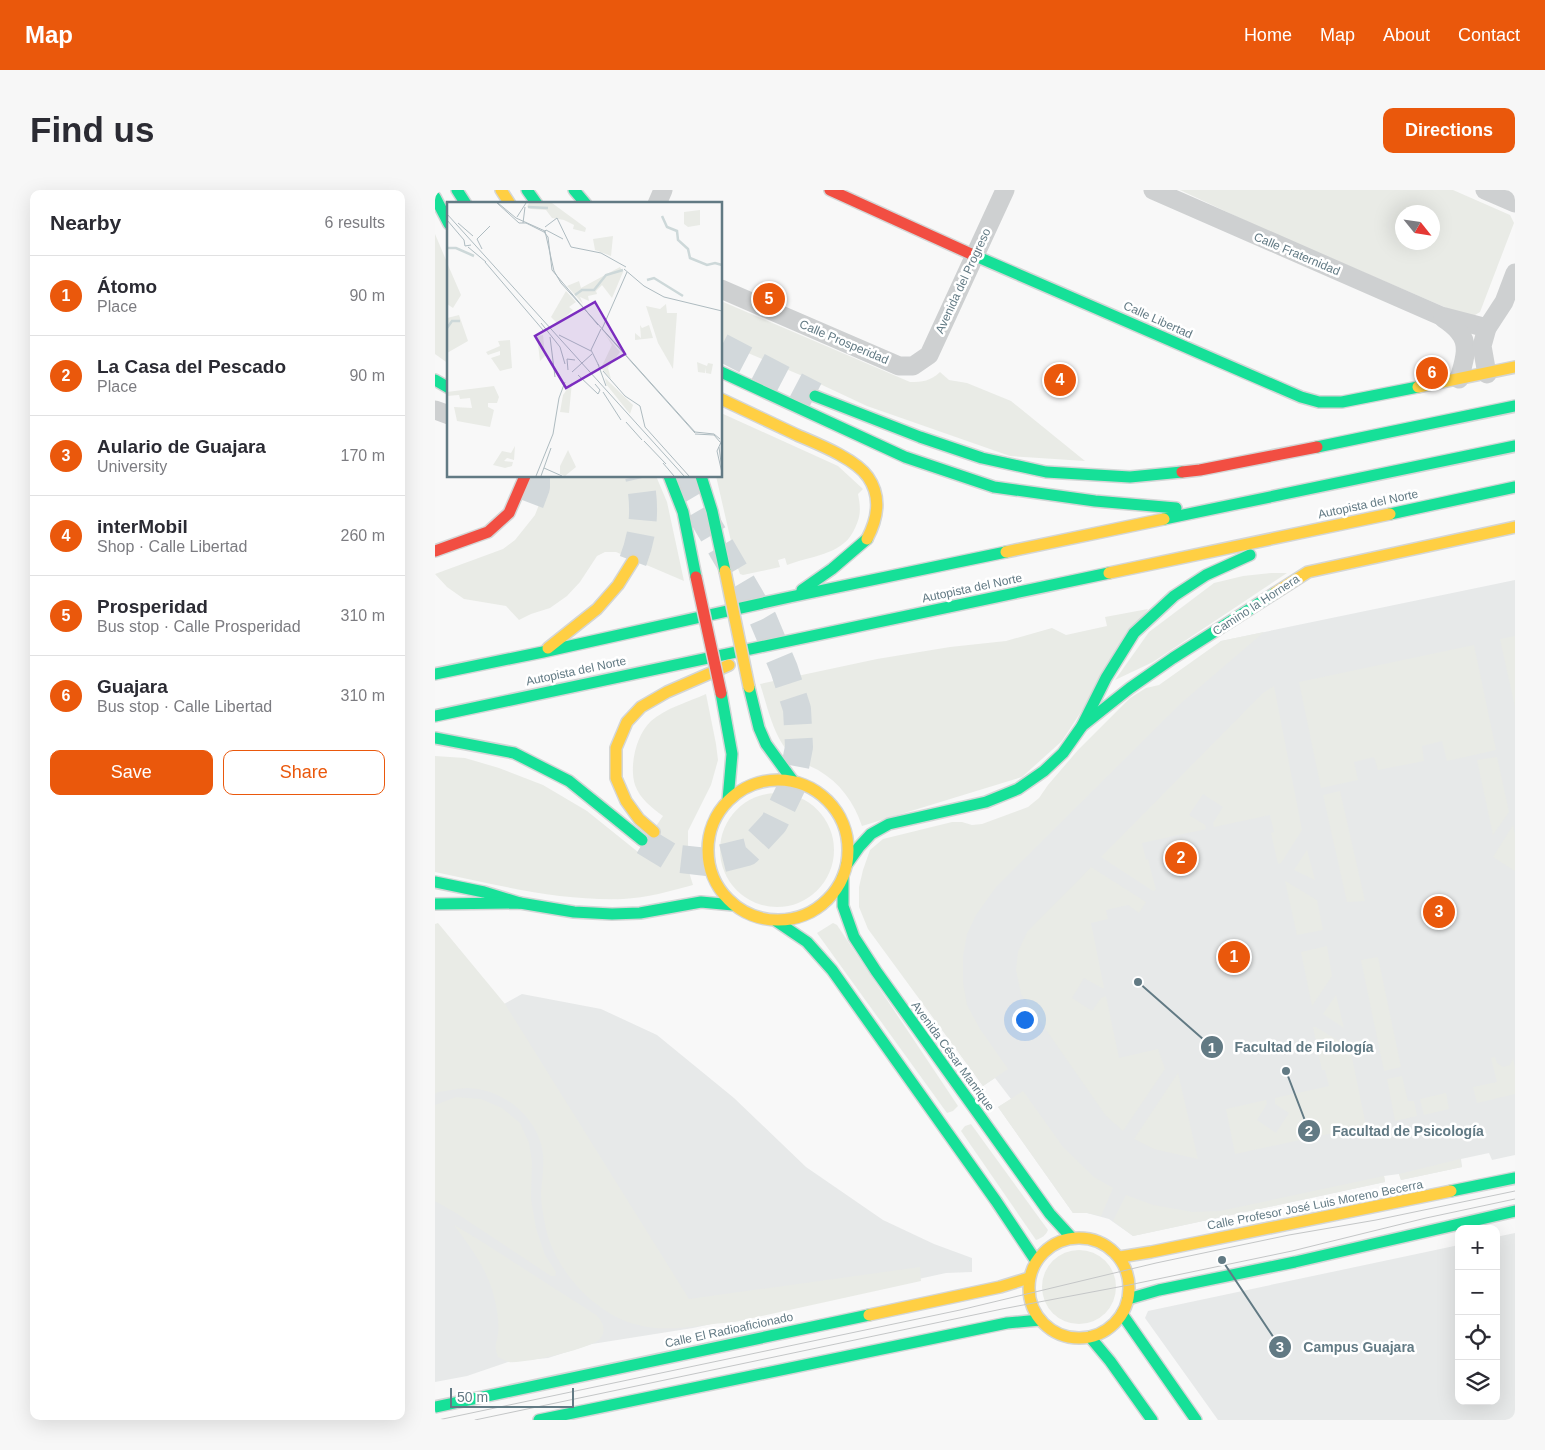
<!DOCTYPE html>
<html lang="en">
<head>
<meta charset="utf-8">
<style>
  body { margin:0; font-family:Helvetica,sans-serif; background:#f7f7f7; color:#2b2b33 }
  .controls { position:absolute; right:15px; bottom:15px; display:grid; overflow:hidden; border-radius:10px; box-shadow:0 5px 20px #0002 }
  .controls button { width:45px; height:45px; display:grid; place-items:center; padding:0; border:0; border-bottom:1px solid #e1e1e2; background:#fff; color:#2b2b33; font:25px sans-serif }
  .compass { position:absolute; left:960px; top:15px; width:45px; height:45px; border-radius:50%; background:#fff; box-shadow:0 5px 20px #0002; rotate:120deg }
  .scale { position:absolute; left:15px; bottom:12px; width:124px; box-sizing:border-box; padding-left:5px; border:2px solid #627a84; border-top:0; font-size:14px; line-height:18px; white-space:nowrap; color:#627a84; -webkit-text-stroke:4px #fff; paint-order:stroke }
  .you { position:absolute; left:589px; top:829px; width:18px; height:18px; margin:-12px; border:4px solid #fff; border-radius:50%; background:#1a73e8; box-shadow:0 0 0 8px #1a73e833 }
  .badge { display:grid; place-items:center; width:32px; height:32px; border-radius:50%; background:#ea580c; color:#fff; font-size:16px; font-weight:700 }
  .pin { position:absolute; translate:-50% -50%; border:2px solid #fff; box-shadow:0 1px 5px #0006 }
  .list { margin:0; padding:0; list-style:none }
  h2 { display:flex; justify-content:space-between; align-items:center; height:65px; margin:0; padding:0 20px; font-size:21px }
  h2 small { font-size:16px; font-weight:400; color:#7c7c81 }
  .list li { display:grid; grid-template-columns:32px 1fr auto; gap:15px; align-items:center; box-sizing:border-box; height:80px; padding:0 20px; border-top:1px solid #e1e1e2 }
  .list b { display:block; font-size:19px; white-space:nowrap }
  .list p { margin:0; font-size:16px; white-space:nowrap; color:#7c7c81 }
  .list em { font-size:16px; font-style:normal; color:#7c7c81 }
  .actions { display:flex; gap:10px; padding:15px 20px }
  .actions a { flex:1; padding:11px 0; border:1px solid #ea580c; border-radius:10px; text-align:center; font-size:18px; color:#ea580c }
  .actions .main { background:#ea580c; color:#fff }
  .icon { flex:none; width:28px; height:28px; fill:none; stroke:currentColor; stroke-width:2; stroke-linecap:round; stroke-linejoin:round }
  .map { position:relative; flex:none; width:1080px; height:1230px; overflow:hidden; border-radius:10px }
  header { display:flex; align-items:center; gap:30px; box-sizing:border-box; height:70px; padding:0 25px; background:#ea580c; color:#fff }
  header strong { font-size:24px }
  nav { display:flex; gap:28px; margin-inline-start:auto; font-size:18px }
  .intro { display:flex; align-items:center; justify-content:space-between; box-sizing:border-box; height:120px; padding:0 30px }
  h1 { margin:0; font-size:35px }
  .button { padding:12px 22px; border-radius:10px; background:#ea580c; color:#fff; font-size:18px; font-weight:700 }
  main { display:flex; gap:30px; padding:0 30px }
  aside { flex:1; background:#fff; border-radius:10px; box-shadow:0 5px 20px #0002 }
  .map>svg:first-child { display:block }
  .built { fill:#e7e9e9 }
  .green { fill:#e9ebe6; fill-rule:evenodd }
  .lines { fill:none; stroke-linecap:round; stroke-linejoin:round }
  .highway-tunnel { stroke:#d2d8db; stroke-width:28; stroke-dasharray:28 14; stroke-linecap:butt }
  .fast-casing { stroke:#d4d6d6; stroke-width:14 }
  .slow-casing { stroke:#d4d6d6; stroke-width:14 }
  .jam-casing { stroke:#d4d6d6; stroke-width:14 }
  .street { stroke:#ced0d1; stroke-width:19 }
  .fast { stroke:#16e098; stroke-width:11 }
  .slow { stroke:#ffcf43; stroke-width:11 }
  .jam { stroke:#f24e42; stroke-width:11 }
  .tram { stroke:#c4c6c7; stroke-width:1 }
  .slow-bridge-casing { stroke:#d4d6d6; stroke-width:14; stroke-linecap:butt }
  .jam-bridge-casing { stroke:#d4d6d6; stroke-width:14; stroke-linecap:butt }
  .slow-bridge { stroke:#ffcf43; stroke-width:11 }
  .jam-bridge { stroke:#f24e42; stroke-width:11 }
  .labels { text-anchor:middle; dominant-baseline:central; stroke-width:5; stroke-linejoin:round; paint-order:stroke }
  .street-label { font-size:12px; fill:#627a84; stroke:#fff }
  .inset-river { fill:none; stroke:#cdd8d9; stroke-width:2.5 }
  .inset-road { fill:none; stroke:#aebbc0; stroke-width:1 }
  .view { fill:#7b2cbf; fill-opacity:0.15; stroke:#7b2cbf; stroke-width:2.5 }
  .inset-edge { fill:none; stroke:#627a84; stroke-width:2.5 }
  .leader { fill:none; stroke:#627a84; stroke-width:2 }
  .callout-dot { fill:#627a84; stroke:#fff; stroke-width:2 }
  .mark-label { font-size:15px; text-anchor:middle; font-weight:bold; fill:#fff }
  .callout-label { font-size:14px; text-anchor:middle; font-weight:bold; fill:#627a84; stroke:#fff; stroke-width:5; stroke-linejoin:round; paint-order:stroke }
</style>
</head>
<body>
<header>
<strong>Map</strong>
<nav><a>Home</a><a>Map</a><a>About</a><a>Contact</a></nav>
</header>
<div class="intro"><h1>Find us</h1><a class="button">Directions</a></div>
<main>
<aside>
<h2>Nearby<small>6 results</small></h2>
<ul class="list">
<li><span class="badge">1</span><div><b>Átomo</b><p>Place</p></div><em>90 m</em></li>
<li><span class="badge">2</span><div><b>La Casa del Pescado</b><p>Place</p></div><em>90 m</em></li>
<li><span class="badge">3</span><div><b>Aulario de Guajara</b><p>University</p></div><em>170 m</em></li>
<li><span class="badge">4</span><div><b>interMobil</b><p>Shop · Calle Libertad</p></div><em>260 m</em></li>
<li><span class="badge">5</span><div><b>Prosperidad</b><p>Bus stop · Calle Prosperidad</p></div><em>310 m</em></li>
<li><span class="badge">6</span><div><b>Guajara</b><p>Bus stop · Calle Libertad</p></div><em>310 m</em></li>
</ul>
<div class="actions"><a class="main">Save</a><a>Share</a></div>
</aside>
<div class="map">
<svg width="1080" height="1230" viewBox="0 0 1080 1230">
  <rect width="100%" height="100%" fill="#f8f8f8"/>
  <!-- built -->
  <g class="built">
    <polygon points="1080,390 1080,965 1057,970 1054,963 1026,969 1027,977 966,990 964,984 949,986 950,992 698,1046 674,1029 652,1023 638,1023 563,917 576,909 560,888 548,896 462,777 590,622 786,451"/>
    <polygon points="0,734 3,734 69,814 87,804 166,819 222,845 299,908 371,977 448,1030 499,1054 537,1068 537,1082 511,1083 258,1138 157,1154 113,1168 73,1172 32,1186 0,1192"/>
    <polygon points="1080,1043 1080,1230 783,1230 710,1128 713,1121 1024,1055 1024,1211 1061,1211 1061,1047"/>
  </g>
  <!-- green -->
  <g class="green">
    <path d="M745,0H1018L1075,25L1079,33L1045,122L1035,128L826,38ZM968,22H998V52H968Z"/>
    <polygon points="0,44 14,77 14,174 0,164"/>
    <path d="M286,111L475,192C487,192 496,191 505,182L514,190L532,193L576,211L650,271L575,266L432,216L370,187L301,158L296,168C282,154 286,130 286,111Z"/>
    <path d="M286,223L403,276L428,299L423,304C426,320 426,327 418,342C406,365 375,366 352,375L350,368L343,370L345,377L308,385L305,384L301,373L281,286H286Z"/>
    <polygon points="107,286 221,286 232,312 249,391 181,362 170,362 162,366 145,392 132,406 115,418 96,424 84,430 71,416 29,409 12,397 0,384 68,359 80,350 100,325 105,312 99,311"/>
    <polygon points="836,383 852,383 718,472 680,490 714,442 779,393 808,386"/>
    <path d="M713,419L627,551L587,587L427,636C419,612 405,593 383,580C374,575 363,572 356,565C338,546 333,518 325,494L442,469L515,457L571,451L617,438L631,445L672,436L670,427Z"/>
    <polygon points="829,442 745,514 561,697 541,725 532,744 528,766 528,792 532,815 545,839 573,879 548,896 433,739 424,717 424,697 428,680 435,660 448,649 517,632 527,632 537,635 547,634 593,617 604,608 613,595 643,560 695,508 711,498 724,495 786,451"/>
    <polygon points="1080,446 1080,517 1065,449"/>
    <polygon points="1039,455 1061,560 1012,571 1007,551 987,556 989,571 943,580 939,567 919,572 923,590 886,598 864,492"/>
    <polygon points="839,496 867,640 846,673 843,674 836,643 839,642 835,625 779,637 778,633 788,617 768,604 754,625 770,635 771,639 707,653 711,670 713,669 721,700 718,701 666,667 828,503"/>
    <path d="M271,504L281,554L283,570L276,595L253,641V679L258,695C236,701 211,708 188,709C124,711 62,695 0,682V566L30,568L64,578L108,595L152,621L203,662L228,626C217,618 205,609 200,595C194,576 201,545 216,531C231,518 253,512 271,504Z"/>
    <polygon points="1062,567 1074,622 1058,645 1042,570"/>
    <polygon points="905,601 930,711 912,712 888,605"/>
    <circle cx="342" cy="660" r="57"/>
    <polygon points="1078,635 1080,644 1080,681 1058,667"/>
    <polygon points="872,660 880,690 859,680"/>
    <polygon points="656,677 711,712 704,723 693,715 671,720 673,729 656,733 669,798 667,798 649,788 637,808 657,821 666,808 671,806 684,868 723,859 730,879 688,941 671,926 586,804 581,780 583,762 592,742"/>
    <polygon points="850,691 882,710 888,740 862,745"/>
    <path d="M3,733L70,814L254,1109L485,1077L486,1091L300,1132C266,1134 234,1144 199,1134C157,1122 117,1076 110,1034C108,1024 106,1013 106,1004C107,988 110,974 107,958C100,925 67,899 33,898C24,898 13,901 3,902L0,904V734Z"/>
    <polygon points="398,733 402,735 523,916 518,921 512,923 382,743"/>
    <polygon points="892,756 897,786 877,816 866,762"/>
    <polygon points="943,767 966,877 949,881 926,770"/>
    <polygon points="901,805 909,838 888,824"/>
    <polygon points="878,837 881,837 915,858 931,936 800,964 791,919 831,910 832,914 822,930 841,943 854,923 840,914 840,908 894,896 890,880 887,880"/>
    <polygon points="1060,867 1062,873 1068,877 1075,875 1078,868 1080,878 1080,904 1042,913 1038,897 1062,892 1056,868"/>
    <polygon points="743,883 763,969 719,959 699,949"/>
    <polygon points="967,886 973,911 979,911 982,926 960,931 952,889"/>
    <polygon points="588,901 628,957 659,987 678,998 666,1026 652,1023 638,1023 563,917"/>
    <polygon points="1011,903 1014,919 989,925 985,909"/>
    <polygon points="21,907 46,909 67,918 85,933 94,953 97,972 96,1009 101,1038 110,1065 121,1082 120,1086 116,1086 21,1023 0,1011 0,915"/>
    <path d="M536,934L613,1040C611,1045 607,1048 601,1050L526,941L530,936Z"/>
    <polygon points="1025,969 1027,977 966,990 964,984"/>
    <polygon points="949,986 950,992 698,1046 678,1031 691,1005 718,1015 758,1022 785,1021"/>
    <path d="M19,1035L41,1048L161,1125C168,1132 172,1140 165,1149C155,1159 88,1174 74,1172C70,1171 66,1168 63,1167C59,1156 61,1155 63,1144C64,1138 63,1128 62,1121C57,1086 40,1063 19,1035Z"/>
    <circle cx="644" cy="1097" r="37"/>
  </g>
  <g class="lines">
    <!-- highway-tunnel -->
    <g class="highway-tunnel">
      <polyline points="286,157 380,206"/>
      <polyline points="95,313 101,297 101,286"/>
      <path d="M198,371C209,342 211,316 204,286"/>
      <polyline points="209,651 237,668 272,672 312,662 339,633 356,598 364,557 362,519 349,479 328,429 244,286"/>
    </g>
    <!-- fast casing -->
    <g class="fast-casing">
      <g id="fast">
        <polyline points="22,0 31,14"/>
        <polyline points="92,0 102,14"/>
        <polyline points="139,0 151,14"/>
        <polyline points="0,7 14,34"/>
        <polyline points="536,64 866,207 884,212 907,212 983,197"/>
        <polyline points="286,182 470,267 559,297 660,311 741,318"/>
        <polyline points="0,190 14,198"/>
        <polyline points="380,206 485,247 547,268 611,282 695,287 747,282"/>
        <polyline points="882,257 1080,216"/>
        <polyline points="234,286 248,322 261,387"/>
        <polyline points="266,286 277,321 290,381"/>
        <polyline points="955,324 1080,297"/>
        <polyline points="729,329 1080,256"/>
        <polyline points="367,400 397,379 432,349"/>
        <polyline points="0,484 108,462 355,407 571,362"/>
        <polyline points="314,497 324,538 331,554 358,591"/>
        <polyline points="286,503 297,564 293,610"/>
        <polyline points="0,526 674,383"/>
        <polyline points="647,536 671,488 699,443 739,406 771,385 815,365"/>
        <polyline points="0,548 79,563 134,591 207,650"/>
        <polyline points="412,674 424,657 436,644 454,634 551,612 583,599 609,581 628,563 647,536 695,498 738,468 840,403"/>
        <polyline points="408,687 408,716 419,747 441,781 615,1024 636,1047"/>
        <polyline points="0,692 49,702 85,713"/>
        <polyline points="0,714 85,713 139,722 177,724 205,723 266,712 298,715"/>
        <polyline points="341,731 372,752 397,780 561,1011 601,1071"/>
        <polyline points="1016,1001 1080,988"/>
        <polyline points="693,1109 724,1100 860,1072 1080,1021"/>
        <polyline points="687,1124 761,1230"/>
        <polyline points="655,1147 675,1171 717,1230"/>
        <polyline points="0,1217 434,1125"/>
        <polyline points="104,1230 572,1133 605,1130"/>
      </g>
    </g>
    <!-- slow casing -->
    <g class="slow-casing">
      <g id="slow">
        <polyline points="66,0 75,14"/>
        <polyline points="983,197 1080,177"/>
        <path d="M286,209C311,221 337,233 362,245C383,254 421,269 433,287C447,307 442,330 432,349"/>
        <polyline points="571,362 729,329"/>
        <polyline points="674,383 955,324"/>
        <polyline points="840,403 873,382 1080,337"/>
        <polyline points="113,458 162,419 183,395 198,371"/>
        <circle cx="343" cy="660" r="70"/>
        <polyline points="219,642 204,629 191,611 181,588 181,558 192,532 206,517 232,502 294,475"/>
        <circle cx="644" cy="1098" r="50"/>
        <polyline points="685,1067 716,1062 1016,1001"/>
        <polyline points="434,1125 565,1097 594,1088"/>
      </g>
    </g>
    <!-- jam casing -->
    <g class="jam-casing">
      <g id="jam">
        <polyline points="395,0 536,64"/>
        <polyline points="747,282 765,280 882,257"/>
        <polyline points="0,361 53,342 74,323 90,286"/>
      </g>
    </g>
    <!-- street -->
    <g class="street">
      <polyline points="718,0 1006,126 1052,138"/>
      <polyline points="1050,0 1080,13"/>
      <polyline points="222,14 228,0"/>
      <polyline points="286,99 464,176 478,176 494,165 570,0"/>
      <path d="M1008,128C1014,132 1020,136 1024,142C1036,155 1028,174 1024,189"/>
      <polyline points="1052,184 1047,156 1052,138 1069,112 1080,83"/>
      <polyline points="0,220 14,225"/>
    </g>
    <!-- fast -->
    <use href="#fast" class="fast"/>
    <!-- slow -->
    <use href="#slow" class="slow"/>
    <!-- jam -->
    <use href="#jam" class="jam"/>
    <!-- tram -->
    <g class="tram">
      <polyline points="3,1230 525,1120 721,1073 854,1045 941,1030 1080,1001"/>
      <polyline points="40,1230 567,1119 694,1095 857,1061 991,1028 1080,1009"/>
    </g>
    <!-- slow-bridge casing -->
    <g class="slow-bridge-casing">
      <polyline id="slow-bridge" points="290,381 314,497"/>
    </g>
    <!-- jam-bridge casing -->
    <g class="jam-bridge-casing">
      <polyline id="jam-bridge" points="261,387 286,503"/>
    </g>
    <!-- slow-bridge -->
    <use href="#slow-bridge" class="slow-bridge"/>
    <!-- jam-bridge -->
    <use href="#jam-bridge" class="jam-bridge"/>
  </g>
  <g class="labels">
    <!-- street labels -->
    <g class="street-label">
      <text transform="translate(862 64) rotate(23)">Calle Fraternidad</text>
      <text transform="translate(528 91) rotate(-65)">Avenida del Progreso</text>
      <text transform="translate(723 130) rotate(24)">Calle Libertad</text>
      <text transform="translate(409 152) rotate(23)">Calle Prosperidad</text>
      <text transform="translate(933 314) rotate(-12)">Autopista del Norte</text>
      <text transform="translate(537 398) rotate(-12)">Autopista del Norte</text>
      <text transform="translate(821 415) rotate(-33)">Camino la Hornera</text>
      <text transform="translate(141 481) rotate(-12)">Autopista del Norte</text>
      <text transform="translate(518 866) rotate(54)">Avenida César Manrique</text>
      <text transform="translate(880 1015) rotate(-11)">Calle Profesor José Luis Moreno Becerra</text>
      <text transform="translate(294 1140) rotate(-12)">Calle El Radioaficionado</text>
    </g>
  </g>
  <!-- overview -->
  <g transform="translate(12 12)">
    <rect width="275" height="275" fill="#f8f8f8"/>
    <path d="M82,1H105L139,26L138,30L126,27L127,23L117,18L105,16L99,8L84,7L80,5ZM253,8V23L241,25L237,22V10ZM166,34L164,54L148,48L146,37ZM0,53L1,63L14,93L6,106L0,102ZM173,65L176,70L165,96L155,83L149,89L150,92L141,94L142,99L133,95L136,102L120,84L132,79L134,86ZM119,89L129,100L122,105L126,108L111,122L104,115ZM219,102L220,111H230L226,167L211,141L199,104L213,107ZM12,113L21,139L0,151V116ZM193,123L195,126L202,123L206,136L188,138V131L194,136ZM158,132L173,150L161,166L164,177L154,166L165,143ZM96,133L98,154L93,159L90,134ZM63,138L65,166L53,169L44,156L53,153V149L41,153L39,150L53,144L51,139ZM250,160L260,164L261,161L266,162L264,172L259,171V166L258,171L251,170ZM158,176L186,203L183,212L159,182ZM125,180L122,211L113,210L116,193ZM47,184L52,195L50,201H41V205L47,208L43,225L10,219L7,205L25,206L23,196L13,197L12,193L0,194V190ZM68,244L67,258L60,256L57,259L66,260L65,264L58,266L46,263L55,249L64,251ZM121,248L129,265L118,274L113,272V264Z" fill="#e9ebe6"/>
    <path class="inset-river" d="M81,5L101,6M215,14L220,25L230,29L231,38L241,47L243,56L260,63L268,61L275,63M1,46H9L27,54M200,78L207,76L236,94M128,93L135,88H147L159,73L176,68M0,126L5,119H13"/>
    <path class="inset-road" d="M50,1L72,21H79L97,30L99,28M51,1L69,16L98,29L107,69L114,81L248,230L267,232L273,237M0,12L237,274M70,15L79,1M0,18L17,38L18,44L24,43M11,21L26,34M76,21L78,5M98,25L110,16L124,45L154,51L179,65M99,28L116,37M97,30L101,35L105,68L151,123M21,45L39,60M35,47L30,37L43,24M38,60L96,128M177,67L197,84L217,95L275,109M94,121L113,145L118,162M155,127L248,231M155,127L180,70M112,133L144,149M103,135L108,175M151,162L159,184M152,164L144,148L154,127M121,168L120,157L128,158M156,169L178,194L193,204L198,225L242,274M125,170L145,152M131,173L151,192L153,188L148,182M156,190L174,218M179,220L195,238M248,232L267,233L273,240M275,238L270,249L275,271M197,239L219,262M272,245L275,268M216,261L227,274M97,266L115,274M89,274L106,232L112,196L118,180M94,274L104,246"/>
    <path class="view" d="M148,100L178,152L119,186L88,134Z"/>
    <rect width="275" height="275" class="inset-edge"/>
  </g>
  <!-- callouts -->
  <path class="leader" d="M703 792L777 857M851 881L874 941M787 1070L845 1157"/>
  <g class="callout-dot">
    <circle cx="703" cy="792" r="5"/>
    <circle cx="851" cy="881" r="5"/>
    <circle cx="787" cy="1070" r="5"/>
    <circle cx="777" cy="857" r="12"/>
    <circle cx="874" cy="941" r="12"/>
    <circle cx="845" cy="1157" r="12"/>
  </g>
  <g class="mark-label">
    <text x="777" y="863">1</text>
    <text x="874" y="946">2</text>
    <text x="845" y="1162">3</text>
  </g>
  <g class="callout-label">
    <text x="869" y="862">Facultad de Filología</text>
    <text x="973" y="946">Facultad de Psicología</text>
    <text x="924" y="1162">Campus Guajara</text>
  </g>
</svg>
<div class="controls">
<button>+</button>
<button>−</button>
<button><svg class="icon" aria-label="locate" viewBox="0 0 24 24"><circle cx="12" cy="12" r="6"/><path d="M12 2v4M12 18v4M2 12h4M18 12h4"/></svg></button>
<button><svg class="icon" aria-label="layers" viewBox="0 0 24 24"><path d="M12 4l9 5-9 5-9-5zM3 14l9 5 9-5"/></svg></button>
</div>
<svg class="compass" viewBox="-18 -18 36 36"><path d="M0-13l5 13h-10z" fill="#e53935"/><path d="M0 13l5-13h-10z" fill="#7c7c81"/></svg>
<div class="scale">50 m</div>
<div class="you"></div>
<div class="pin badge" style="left:799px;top:767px">1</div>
<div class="pin badge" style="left:746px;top:668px">2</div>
<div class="pin badge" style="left:1004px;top:722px">3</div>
<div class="pin badge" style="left:625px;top:190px">4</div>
<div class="pin badge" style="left:334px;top:109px">5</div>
<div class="pin badge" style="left:997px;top:183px">6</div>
</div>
</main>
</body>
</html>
